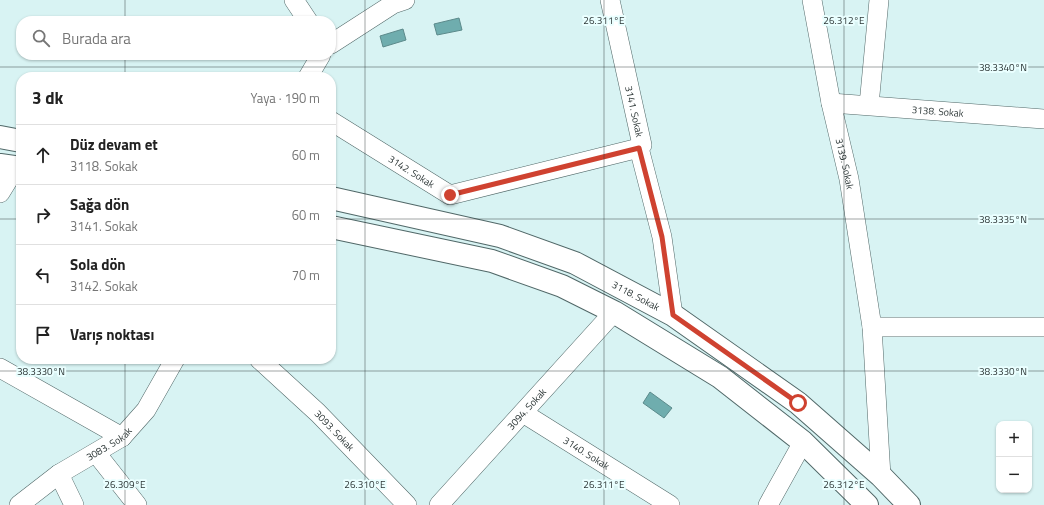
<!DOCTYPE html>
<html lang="tr">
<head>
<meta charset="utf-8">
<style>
  body { margin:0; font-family:"Titillium Web",sans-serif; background:#f6f6f6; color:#222 }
  .controls { position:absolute; right:12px; bottom:12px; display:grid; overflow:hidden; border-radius:8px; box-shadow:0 1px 3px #0004 }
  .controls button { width:36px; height:36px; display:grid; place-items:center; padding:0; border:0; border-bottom:1px solid #e0e0e0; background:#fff; color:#222; font:20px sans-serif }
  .stop { position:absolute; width:12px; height:12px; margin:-9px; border:3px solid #cf4230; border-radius:50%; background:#fff }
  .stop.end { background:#cf4230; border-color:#fff; box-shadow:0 1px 4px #0008 }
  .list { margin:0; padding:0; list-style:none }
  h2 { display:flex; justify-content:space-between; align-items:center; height:52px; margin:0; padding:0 16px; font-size:17px }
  h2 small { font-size:13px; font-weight:400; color:#767676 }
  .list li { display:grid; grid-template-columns:26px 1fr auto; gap:12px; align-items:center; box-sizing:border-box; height:60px; padding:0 16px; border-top:1px solid #e0e0e0 }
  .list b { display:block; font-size:15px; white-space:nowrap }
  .list p { margin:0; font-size:13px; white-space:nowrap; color:#767676 }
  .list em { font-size:13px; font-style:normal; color:#767676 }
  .icon { flex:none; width:22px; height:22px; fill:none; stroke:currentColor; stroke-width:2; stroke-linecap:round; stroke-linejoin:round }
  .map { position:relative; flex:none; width:1044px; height:505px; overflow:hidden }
  .search { position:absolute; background:#fff; box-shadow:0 1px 3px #0004; left:16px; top:16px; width:320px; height:44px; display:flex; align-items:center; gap:10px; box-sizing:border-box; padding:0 14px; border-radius:16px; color:#767676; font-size:15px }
  .panel { position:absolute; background:#fff; box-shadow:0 1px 3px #0004; left:16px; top:72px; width:320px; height:292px; border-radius:16px }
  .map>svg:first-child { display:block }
  .water { fill:#6fadae; stroke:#5c8a8b }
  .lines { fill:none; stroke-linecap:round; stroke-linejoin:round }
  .minor-casing { stroke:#516868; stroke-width:20 }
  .secondary-casing { stroke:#516868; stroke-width:24 }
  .minor { stroke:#fff; stroke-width:19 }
  .secondary { stroke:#fff; stroke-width:22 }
  .route { stroke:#cf4230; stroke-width:5 }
  .ticks { fill:none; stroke:#2e3838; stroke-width:1; stroke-opacity:0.45 }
  .labels { text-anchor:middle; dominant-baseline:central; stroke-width:4; stroke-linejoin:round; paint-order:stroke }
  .street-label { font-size:10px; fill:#2e3838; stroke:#eaffff }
  .ticks-label { font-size:10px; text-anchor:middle; fill:#2e3838; stroke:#eaffff; stroke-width:4; stroke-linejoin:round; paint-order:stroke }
</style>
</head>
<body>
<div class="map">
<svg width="1044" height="505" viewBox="0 0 1044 505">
  <rect width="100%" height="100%" fill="#d8f3f3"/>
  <!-- water -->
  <g class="water">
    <polygon points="459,18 462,30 437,35 434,24"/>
    <polygon points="403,29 406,40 383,47 380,36"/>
    <polygon points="650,392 672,408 664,418 643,403"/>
  </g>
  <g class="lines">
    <!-- minor casing -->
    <g class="minor-casing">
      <g id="minor">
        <polyline points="294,0 308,21"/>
        <path id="s1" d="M610,0L642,145L639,148L662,237L673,315"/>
        <path id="s2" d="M812,0L831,103L849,179L872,327L881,476"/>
        <polyline points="331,44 393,4 405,0"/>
        <polyline points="308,77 321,55"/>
        <path id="s3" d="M831,103L1044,119"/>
        <polyline points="869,105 879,0"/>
        <path id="s4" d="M331,121L450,195L639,148"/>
        <polyline points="0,193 16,167"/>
        <polyline points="872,327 1044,327"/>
        <path id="s5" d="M259,359L318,413L407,505"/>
        <polyline points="0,368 122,437"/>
        <path id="s6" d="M523,413L670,505"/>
        <polyline points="96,453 137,505"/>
        <polyline points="59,474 74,505"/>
        <path id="s7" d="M19,505L59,474L122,437L146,410L175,359"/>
        <path id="s8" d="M439,505L614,312"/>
        <polyline points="768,505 803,442"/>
      </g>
    </g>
    <!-- secondary casing -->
    <g class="secondary-casing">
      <g id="secondary">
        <polyline points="0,137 21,141"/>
        <polyline points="0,165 21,168"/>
        <path id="s9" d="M331,198L500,236L575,263L673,315L798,403L881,476L909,505"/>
        <polyline points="331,227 492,261 562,286 614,312 720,377 803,442 867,505"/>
      </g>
    </g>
    <!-- minor -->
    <use href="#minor" class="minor"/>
    <!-- secondary -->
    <use href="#secondary" class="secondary"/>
  </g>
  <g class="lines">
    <!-- route -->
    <polyline class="route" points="450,195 639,148 662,237 673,315 798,403"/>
  </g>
  <!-- ticks -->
  <path class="ticks" d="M125,0V21M365,0V505M604,0V505M844,0V505M125,55V77M0,67H1044M0,219H21M331,219H1044M125,359V505M0,371H1044"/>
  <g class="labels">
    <!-- street labels -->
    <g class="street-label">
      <text stroke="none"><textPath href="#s1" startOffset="114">3141. Sokak</textPath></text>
      <text stroke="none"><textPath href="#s3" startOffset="107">3138. Sokak</textPath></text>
      <text stroke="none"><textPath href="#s2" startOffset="167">3139. Sokak</textPath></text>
      <text stroke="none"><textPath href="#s4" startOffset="95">3142. Sokak</textPath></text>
      <text stroke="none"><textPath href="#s9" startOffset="322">3118. Sokak</textPath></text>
      <text stroke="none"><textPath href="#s8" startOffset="130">3094. Sokak</textPath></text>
      <text stroke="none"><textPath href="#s5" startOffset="104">3093. Sokak</textPath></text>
      <text stroke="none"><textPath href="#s7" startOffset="109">3083. Sokak</textPath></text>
      <text stroke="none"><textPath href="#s6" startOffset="75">3140. Sokak</textPath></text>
    </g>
  </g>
  <g class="ticks-label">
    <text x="604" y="24">26.311°E</text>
    <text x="844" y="24">26.312°E</text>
    <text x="1003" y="71">38.3340°N</text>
    <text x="1003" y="223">38.3335°N</text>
    <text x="41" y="375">38.3330°N</text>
    <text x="1003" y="375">38.3330°N</text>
    <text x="125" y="488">26.309°E</text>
    <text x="365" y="488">26.310°E</text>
    <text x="604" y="488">26.311°E</text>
    <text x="844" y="488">26.312°E</text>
  </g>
</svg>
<div class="controls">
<button>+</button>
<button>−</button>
</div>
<div class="stop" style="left:798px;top:403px"></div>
<div class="stop end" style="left:450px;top:195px"></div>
<div class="search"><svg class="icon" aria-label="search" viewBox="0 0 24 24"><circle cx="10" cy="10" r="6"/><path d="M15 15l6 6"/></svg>Burada ara</div>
<section class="panel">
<h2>3 dk<small>Yaya · 190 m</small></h2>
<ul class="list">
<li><svg class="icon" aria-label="ahead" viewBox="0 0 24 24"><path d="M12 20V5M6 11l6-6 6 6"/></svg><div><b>Düz devam et</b><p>3118. Sokak</p></div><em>60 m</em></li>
<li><svg class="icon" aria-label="right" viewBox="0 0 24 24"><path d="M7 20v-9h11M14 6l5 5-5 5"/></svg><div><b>Sağa dön</b><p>3141. Sokak</p></div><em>60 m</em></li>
<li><svg class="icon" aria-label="left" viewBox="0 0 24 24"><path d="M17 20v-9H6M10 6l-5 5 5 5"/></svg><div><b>Sola dön</b><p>3142. Sokak</p></div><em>70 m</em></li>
<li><svg class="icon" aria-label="arrive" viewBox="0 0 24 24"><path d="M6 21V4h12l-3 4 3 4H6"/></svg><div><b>Varış noktası</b></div></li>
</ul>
</section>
</div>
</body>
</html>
